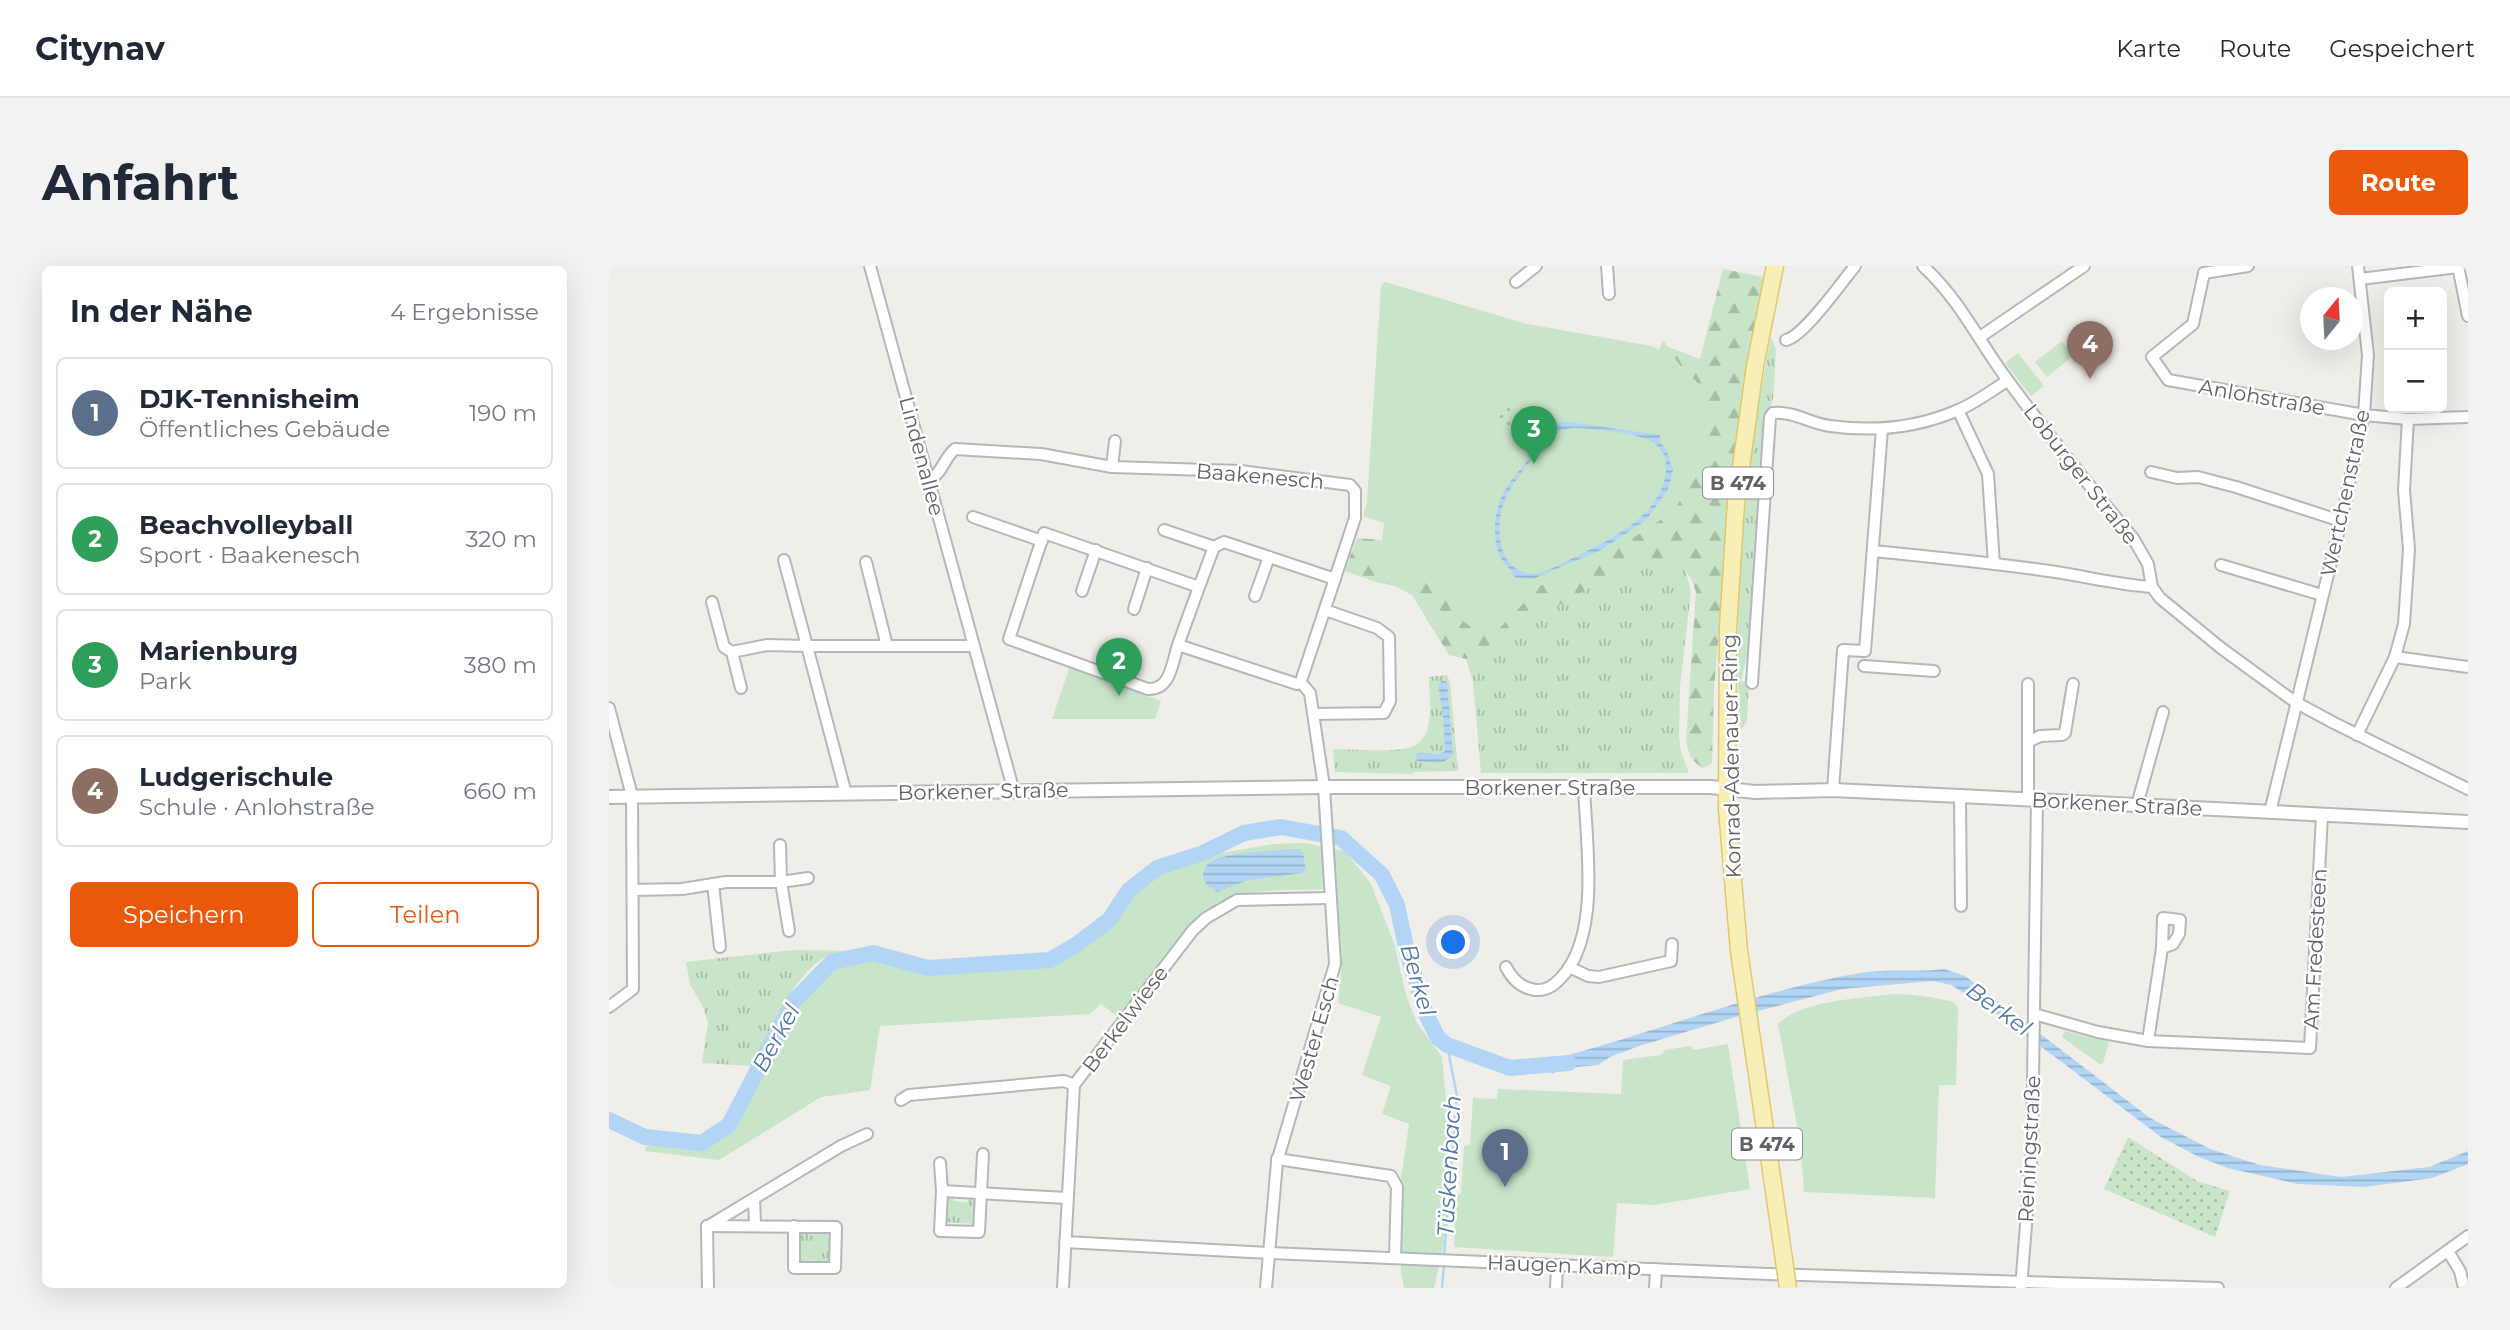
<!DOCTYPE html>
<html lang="de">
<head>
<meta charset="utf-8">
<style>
  body { margin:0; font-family:Montserrat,sans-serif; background:#f2f2f3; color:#1f2937 }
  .controls { position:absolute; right:21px; top:21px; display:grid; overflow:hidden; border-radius:10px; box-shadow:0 7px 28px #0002 }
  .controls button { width:63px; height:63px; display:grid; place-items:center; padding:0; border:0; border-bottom:2px solid #e0e1e3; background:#fff; color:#1f2937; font:35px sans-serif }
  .compass { position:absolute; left:1691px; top:21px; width:63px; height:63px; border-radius:50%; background:#fff; box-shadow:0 7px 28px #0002; rotate:18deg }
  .you { position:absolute; left:845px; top:677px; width:24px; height:24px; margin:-18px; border:5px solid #fff; border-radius:50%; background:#1a73e8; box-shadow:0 0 0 10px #1a73e833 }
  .badge { display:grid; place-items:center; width:46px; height:46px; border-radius:50%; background:#ea580c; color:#fff; font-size:23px; font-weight:700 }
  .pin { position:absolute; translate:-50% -58px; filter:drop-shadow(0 2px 4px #0008) }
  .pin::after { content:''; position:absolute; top:37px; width:24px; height:21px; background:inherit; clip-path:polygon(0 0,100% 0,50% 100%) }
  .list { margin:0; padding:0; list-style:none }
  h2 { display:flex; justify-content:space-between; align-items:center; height:91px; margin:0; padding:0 28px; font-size:30px }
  h2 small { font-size:23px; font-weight:400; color:#747a83 }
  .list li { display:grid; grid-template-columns:46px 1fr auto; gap:21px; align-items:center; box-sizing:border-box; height:112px; margin:0 14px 14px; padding:0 14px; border:2px solid #e0e1e3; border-radius:10px }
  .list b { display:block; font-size:26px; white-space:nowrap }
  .list p { margin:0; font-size:23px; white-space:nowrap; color:#747a83 }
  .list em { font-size:23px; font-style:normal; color:#747a83 }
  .actions { display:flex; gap:14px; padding:21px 28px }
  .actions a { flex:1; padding:16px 0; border:2px solid #ea580c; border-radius:10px; text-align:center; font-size:24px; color:#ea580c }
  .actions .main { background:#ea580c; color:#fff }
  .map { position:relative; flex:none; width:1859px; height:1022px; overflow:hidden; border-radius:10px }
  header { display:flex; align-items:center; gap:42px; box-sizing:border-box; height:98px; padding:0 35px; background:#fff; border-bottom:2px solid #e0e1e3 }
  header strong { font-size:33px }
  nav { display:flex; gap:38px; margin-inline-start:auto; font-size:24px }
  .intro { display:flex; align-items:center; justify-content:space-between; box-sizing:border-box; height:168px; padding:0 42px }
  h1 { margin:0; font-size:49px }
  .button { padding:18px 32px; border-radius:10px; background:#ea580c; color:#fff; font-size:24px; font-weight:700 }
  main { display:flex; gap:42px; padding:0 42px }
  aside { flex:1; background:#fff; border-radius:10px; box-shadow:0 7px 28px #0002 }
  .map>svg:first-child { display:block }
  .grass { fill:url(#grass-tufts) }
  .forest { fill:url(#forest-firs) }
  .park { fill:#c8e4c9 }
  .garden { fill:url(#garden-dots) }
  .water { fill:url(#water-rules); fill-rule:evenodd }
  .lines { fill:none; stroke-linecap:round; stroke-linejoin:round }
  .stream { stroke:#b2d5f6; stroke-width:2.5 }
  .river { stroke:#b2d5f6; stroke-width:16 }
  .minor-casing { stroke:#b5b7bb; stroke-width:14 }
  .tertiary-casing { stroke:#b5b7bb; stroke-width:16 }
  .primary-casing { stroke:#e3c76e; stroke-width:19 }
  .minor { stroke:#fff; stroke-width:10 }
  .tertiary { stroke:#fff; stroke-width:12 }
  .primary { stroke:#f7efb6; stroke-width:16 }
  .primary-bridge-casing { stroke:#e3c76e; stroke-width:19; stroke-linecap:butt }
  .primary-bridge { stroke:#f7efb6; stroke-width:16 }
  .labels { text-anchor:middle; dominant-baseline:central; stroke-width:5; stroke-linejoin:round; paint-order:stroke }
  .shield { fill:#fff; stroke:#8f9194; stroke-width:2 }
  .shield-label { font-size:19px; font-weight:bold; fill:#5f6266 }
  .street-label { font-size:21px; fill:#5f6266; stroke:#fff }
  .water-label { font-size:23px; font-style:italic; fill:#4f77a7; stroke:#fff }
</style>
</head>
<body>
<header>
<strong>Citynav</strong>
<nav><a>Karte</a><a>Route</a><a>Gespeichert</a></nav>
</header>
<div class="intro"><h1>Anfahrt</h1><a class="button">Route</a></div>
<main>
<aside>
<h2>In der Nähe<small>4 Ergebnisse</small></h2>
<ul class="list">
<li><span class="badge" style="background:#5c6f8a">1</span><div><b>DJK-Tennisheim</b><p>Öffentliches Gebäude</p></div><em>190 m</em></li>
<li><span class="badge" style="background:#2e9e5b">2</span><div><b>Beachvolleyball</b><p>Sport · Baakenesch</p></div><em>320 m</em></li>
<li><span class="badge" style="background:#2e9e5b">3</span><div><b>Marienburg</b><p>Park</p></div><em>380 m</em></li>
<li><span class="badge" style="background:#8d6e63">4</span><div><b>Ludgerischule</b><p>Schule · Anlohstraße</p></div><em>660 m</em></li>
</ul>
<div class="actions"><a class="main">Speichern</a><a>Teilen</a></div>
</aside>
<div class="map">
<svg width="1859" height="1022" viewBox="0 0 1859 1022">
  <defs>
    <pattern id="grass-tufts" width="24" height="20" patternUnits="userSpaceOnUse" patternTransform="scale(1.75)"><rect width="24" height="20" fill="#c8e4c9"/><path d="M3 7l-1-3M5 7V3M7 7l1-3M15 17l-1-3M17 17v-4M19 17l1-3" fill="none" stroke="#a6bca7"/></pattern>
    <pattern id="forest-firs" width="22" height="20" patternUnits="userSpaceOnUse" patternTransform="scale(1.75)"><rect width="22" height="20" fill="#c8e4c9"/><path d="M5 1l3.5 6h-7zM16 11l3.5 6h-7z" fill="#a6bca7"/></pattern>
    <pattern id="garden-dots" width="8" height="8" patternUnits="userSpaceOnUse" patternTransform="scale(1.75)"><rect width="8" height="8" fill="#c8e4c9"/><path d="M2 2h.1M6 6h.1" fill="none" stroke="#a6bca7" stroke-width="1.8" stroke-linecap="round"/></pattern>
    <pattern id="water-rules" width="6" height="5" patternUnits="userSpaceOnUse" patternTransform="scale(1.75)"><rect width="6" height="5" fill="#b2d5f6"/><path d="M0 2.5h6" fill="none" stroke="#94b0cb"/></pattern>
  </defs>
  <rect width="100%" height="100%" fill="#f0eee8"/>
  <!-- grass -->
  <g class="grass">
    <path d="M1162,71L1167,84L1164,133L1154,161L1139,385L1132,415L1140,417L1138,457L1131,464C1123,334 1136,199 1162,71Z"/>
    <polygon points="1067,293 1076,303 1082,325 1071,420 1070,471 1072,486 1080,507 872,507 864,416 857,393 1025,296"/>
    <path d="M838,409L841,416L849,505L804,506V508L726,506L724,483C744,483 784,487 802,481C811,478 817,470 819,461C823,445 820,427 820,411Z"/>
    <path d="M185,684L259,685C245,686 229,685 216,691C183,709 162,768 144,800L93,797L99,757L94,741L81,718L77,696Z"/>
    <polygon points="344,930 345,935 359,936 361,931 367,933 367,958 335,956 336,934"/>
    <polygon points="189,963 223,964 222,1000 189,997"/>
  </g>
  <!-- forest -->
  <path class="forest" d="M1114,3L1159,12L1121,235L1105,423L1103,497L1094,502C1082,495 1080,488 1077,475L1087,326L1082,312L1067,293L1025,296L857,393L840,389L803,329L786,320L767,316L736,305L748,272L773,274L770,309L838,319L847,332L855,355L922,327L932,319L947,316L996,290L1065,245L1096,188L1092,120L1074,104L1057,80L1091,93Z"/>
  <!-- park -->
  <g class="park">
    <polygon points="776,16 918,58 1043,80 1050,84 1054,74 1074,104 1092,120 1095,129 1096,188 1065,245 996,290 947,316 932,319 887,366 870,367 854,355 847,332 838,319 769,309 775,257 754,250 758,236 772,19"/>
    <polygon points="1453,75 1464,90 1438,111 1426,96"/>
    <polygon points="1409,87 1435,120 1422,130 1396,97"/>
    <polygon points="461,400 552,435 546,453 443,453"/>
    <path d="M696,577L736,585L762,618L785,677L797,729L808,757L833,791L841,877L835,977L825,1022H795L792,1004L794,934L791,919L800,858L773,848L782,820L753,809L772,751L729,737L733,696L728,623C701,624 646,622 623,632C609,638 597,646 585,656L509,751L492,738L481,748L271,760L261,824L212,831L110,894L36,885L37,880H93L124,859L187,739L222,701L262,691L317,705L395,703L443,698L503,656L522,625L546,606L594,590L665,578Z"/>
    <path d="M1283,728C1304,728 1324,731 1345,736L1349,743L1347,819H1330L1326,932L1195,926L1191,876L1169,758C1193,734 1250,733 1283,728Z"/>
    <polygon points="1455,765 1500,776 1494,797 1492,799 1453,771"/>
    <polygon points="1119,778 1141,923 1046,939 1008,937 1004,991 845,981 847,928 852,928 855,880 861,879 864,832 888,833 889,823 1012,828 1014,794 1052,789 1056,784 1081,780 1085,784"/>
  </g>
  <!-- garden -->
  <g class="garden">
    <polygon points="891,139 917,143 916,163 889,161"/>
    <polygon points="1519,871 1588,915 1621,925 1606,971 1495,923"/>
  </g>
  <!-- water -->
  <g class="water">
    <path d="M960,156L1051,169V176L1057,183L1064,204L1059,224L1037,254L992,284L924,313L908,312L902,308L903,305C890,293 887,284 886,266C886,208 928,201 942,157ZM963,162C982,162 1019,166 1037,173C1072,187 1055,229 1035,248C1017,266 985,282 962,293C951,298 930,311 917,307C887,299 886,257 896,234C903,216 933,178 948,167C953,163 958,163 963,162Z"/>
    <path d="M833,414L838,416L844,488C835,501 822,496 808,495L806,488C816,484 827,492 836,485L834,447L829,421Z"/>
    <path d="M690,583L694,587L697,604L693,607L639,614L608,626C602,622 595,619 594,610C594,605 597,599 601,596C616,586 671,584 690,583Z"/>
    <path d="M1335,703L1356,710L1541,852L1601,883L1651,899L1732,911L1820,901L1859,885V898L1823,912L1755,921L1689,918L1619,902L1590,891L1552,871L1390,749L1342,719L1324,715L1233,723L1130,750L1030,780L1001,791L989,799L957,802L943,808L937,795C1040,769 1140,727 1245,708C1275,702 1306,707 1335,703Z"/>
  </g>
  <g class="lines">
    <!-- stream -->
    <g class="stream">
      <polyline points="835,991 848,830 838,779"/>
      <polyline points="833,1022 835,997"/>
    </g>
    <!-- river -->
    <polyline class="river" points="0,854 36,871 93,877 120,859 184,736 223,696 264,687 319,702 441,694 467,679 500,654 520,624 548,602 594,587 635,567 672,561 732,572 773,609 788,639 798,686 817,748 829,772 838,779 901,802 960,797"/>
    <!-- minor casing -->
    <g class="minor-casing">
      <g id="minor">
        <polyline points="261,0 405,526"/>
        <polyline points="998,0 1000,28"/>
        <path d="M1314,0C1353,36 1369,75 1400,116C1439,169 1481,221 1524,272L1539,298L1543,321L1551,332L1612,382L1686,436L1725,457L1859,523"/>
        <polyline points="1849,0 1859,50"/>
        <polyline points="1595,7 1584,58 1543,91 1559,114 1755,149 1799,153 1859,151"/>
        <polyline points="1595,7 1639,0"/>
        <polyline points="1751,13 1849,1"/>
        <polyline points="907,16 927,0"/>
        <polyline points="1371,71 1475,0"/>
        <path d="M1177,74C1195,70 1233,16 1246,0"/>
        <polyline points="1349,144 1379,208 1385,298"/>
        <polyline points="503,201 506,175"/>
        <polyline points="1542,206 1568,212 1589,211 1627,221 1732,255"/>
        <path d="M320,214C333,208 335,192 346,183L432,188L503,201L631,205L741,219L746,225V252L693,412"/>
        <polyline points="364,251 433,275"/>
        <polyline points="555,264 605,281"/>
        <path d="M1264,285C1325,291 1386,297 1447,306C1479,311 1510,319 1543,321"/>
        <polyline points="175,294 198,380 364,380"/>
        <polyline points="257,296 278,380"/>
        <polyline points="1612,299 1713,329"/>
        <polyline points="590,321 605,281 615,276 726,313"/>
        <polyline points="473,325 487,284"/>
        <polyline points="646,330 660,291"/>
        <polyline points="103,336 115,381 123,386"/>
        <polyline points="525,343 538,302"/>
        <path d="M569,379C563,397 562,424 539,423L400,373L435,267L590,321L569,379L688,418"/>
        <polyline points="1786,391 1859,401"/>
        <polyline points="1255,400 1325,405"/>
        <path d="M1143,417L1161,151L1164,147C1185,145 1202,158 1221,160C1265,166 1307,162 1347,145C1365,138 1382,125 1398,115"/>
        <polyline points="1419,418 1419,533"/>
        <polyline points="132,422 123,386 158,379 198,380 237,528"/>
        <polyline points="0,442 23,530 24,723 0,741"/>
        <polyline points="705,448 775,447 781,435 780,371 768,362 716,344"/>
        <polyline points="1748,469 1786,391 1795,358 1800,283 1795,224 1799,153"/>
        <polyline points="1419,476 1431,470 1453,469 1456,467 1464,418"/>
        <polyline points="1224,524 1234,384 1256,385 1273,163"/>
        <polyline points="1351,530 1352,640"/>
        <polyline points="1528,539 1554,446"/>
        <polyline points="1661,546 1732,255 1755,149 1759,89 1749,0"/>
        <polyline points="171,579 172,616 180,665"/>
        <polyline points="104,618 111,681"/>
        <polyline points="24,624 73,623 117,616 172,616 199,612"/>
        <path d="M897,701C903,713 912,722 926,724C940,725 948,717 957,706C991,661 977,575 975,521"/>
        <polyline points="960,701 979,710 990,711 1062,695 1063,678"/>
        <polyline points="1425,748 1489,766 1539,775 1701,782 1713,549"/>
        <polyline points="1539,775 1553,682 1564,678 1570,668 1571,654 1554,652 1553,682"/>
        <polyline points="465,819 584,664 597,652 628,634 721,632"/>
        <polyline points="292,834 300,829 455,815 465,819"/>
        <polyline points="668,893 782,910 788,921 786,992"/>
        <polyline points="331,897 333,925 331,965 370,966 374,888"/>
        <polyline points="333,925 458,932"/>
        <polyline points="145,933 146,959"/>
        <polyline points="101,959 232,880 258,868"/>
        <polyline points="98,960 227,961 226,1002 185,1002 185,960"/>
        <polyline points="98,960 99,1022"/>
        <polyline points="456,976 660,987 1159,1008 1609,1022"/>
        <polyline points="1839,985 1851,1005 1855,1022 1859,1022"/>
        <polyline points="454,1022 465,819"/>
        <polyline points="657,1022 668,896 726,698 715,521 701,427 695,420"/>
        <polyline points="947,1022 948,999"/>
        <polyline points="1046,1022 1047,1003"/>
        <polyline points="1412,1022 1423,883 1428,533"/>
        <polyline points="1787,1022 1859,970"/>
      </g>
    </g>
    <!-- tertiary casing -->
    <g class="tertiary-casing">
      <polyline id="tertiary" points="0,531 715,521 1102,521 1146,526 1224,524 1351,530 1859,556"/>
    </g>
    <!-- primary casing -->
    <g class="primary-casing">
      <polyline id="primary" points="1166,0 1146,100 1127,237 1119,362 1118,543 1130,685 1174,987"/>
    </g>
    <!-- minor -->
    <use href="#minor" class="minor"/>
    <!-- tertiary -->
    <use href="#tertiary" class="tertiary"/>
    <!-- primary -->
    <use href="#primary" class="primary"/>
    <!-- primary-bridge casing -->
    <g class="primary-bridge-casing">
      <polyline id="primary-bridge" points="1174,987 1179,1022"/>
    </g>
    <!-- primary-bridge -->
    <use href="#primary-bridge" class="primary-bridge"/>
  </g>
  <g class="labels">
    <!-- shield labels -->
    <g class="shield">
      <rect x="1094" y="201.5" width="70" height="31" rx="5"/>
      <rect x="1123" y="862.5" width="70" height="31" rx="5"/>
    </g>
    <g class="shield-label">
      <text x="1129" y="217">B 474</text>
      <text x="1158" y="878">B 474</text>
    </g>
    <!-- street labels -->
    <g class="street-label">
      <text transform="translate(1653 131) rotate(10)">Anlohstraße</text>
      <text transform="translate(313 190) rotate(75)">Lindenallee</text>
      <text transform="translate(1472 208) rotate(52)">Loburger Straße</text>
      <text transform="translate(651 210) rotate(5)">Baakenesch</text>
      <text transform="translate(1736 227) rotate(-78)">Wertchenstraße</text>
      <text transform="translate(1122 490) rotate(-91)">Konrad-Adenauer-Ring</text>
      <text x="941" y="521">Borkener Straße</text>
      <text transform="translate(374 525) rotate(-1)">Borkener Straße</text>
      <text transform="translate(1508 538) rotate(3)">Borkener Straße</text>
      <text transform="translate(1706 683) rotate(-87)">Am Fredesteen</text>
      <text transform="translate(516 753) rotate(-53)">Berkelwiese</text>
      <text transform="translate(705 773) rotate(-74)">Wester Esch</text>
      <text transform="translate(1420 883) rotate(-87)">Reiningstraße</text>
      <text transform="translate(955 999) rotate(2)">Haugen Kamp</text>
    </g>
    <!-- water labels -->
    <g class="water-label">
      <text transform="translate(809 714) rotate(74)">Berkel</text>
      <text transform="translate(1390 743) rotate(36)">Berkel</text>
      <text transform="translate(167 772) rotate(-61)">Berkel</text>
      <text transform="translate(840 900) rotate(-87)">Tüskenbach</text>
    </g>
  </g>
</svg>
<div class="controls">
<button>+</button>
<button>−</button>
</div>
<svg class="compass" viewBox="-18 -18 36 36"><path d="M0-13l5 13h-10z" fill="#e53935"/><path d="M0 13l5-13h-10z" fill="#747a83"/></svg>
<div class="you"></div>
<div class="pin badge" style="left:896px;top:921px;background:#5c6f8a">1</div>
<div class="pin badge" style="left:510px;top:430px;background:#2e9e5b">2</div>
<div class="pin badge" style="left:925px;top:198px;background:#2e9e5b">3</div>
<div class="pin badge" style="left:1481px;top:113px;background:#8d6e63">4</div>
</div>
</main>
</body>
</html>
